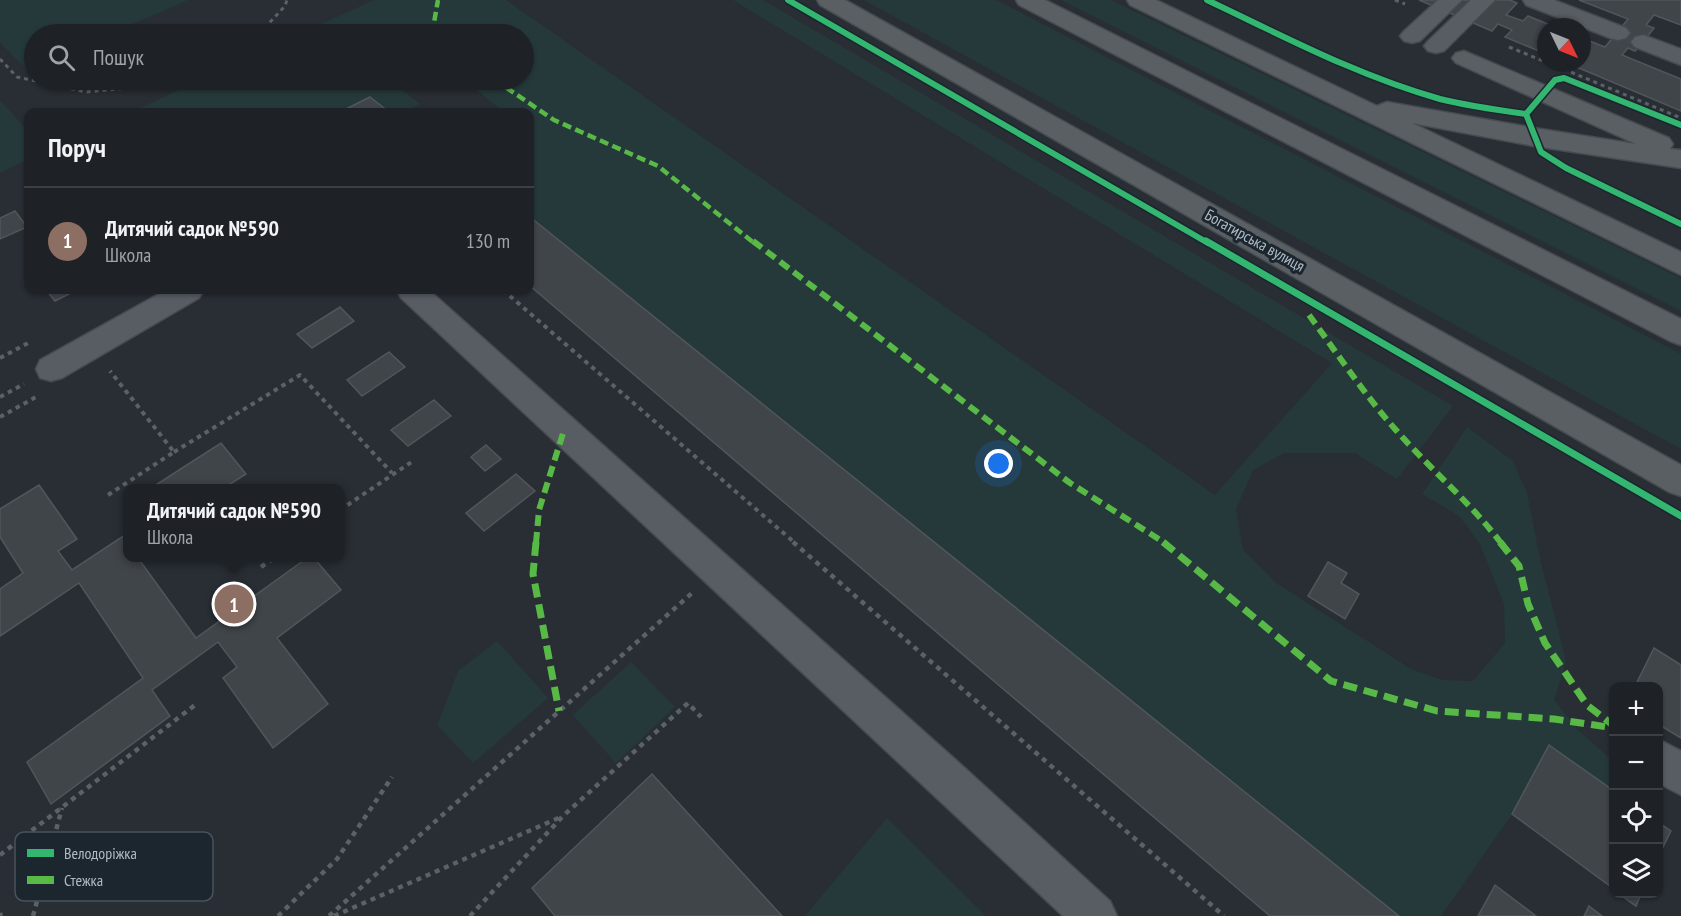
<!DOCTYPE html>
<html lang="uk">
<head>
<meta charset="utf-8">
<style>
  body { margin:0; font-family:"PT Sans Narrow",sans-serif; background:#2b2f33; color:#f1f3f6 }
  .controls { position:absolute; right:18px; bottom:18px; display:grid; overflow:hidden; border-radius:12px; box-shadow:0 2px 4px #0004 }
  .controls button { width:54px; height:54px; display:grid; place-items:center; padding:0; border:0; border-bottom:2px solid #3c3f44; background:#1e2227; color:#f1f3f6; font:30px sans-serif }
  .compass { position:absolute; left:1537px; top:18px; width:54px; height:54px; border-radius:50%; background:#1e2227; box-shadow:0 2px 4px #0004; rotate:133deg }
  .you { position:absolute; left:999px; top:464px; width:21px; height:21px; margin:-15px; border:4px solid #fff; border-radius:50%; background:#1a73e8; box-shadow:0 0 0 9px #1a73e833 }
  .badge { display:grid; place-items:center; width:39px; height:39px; border-radius:50%; background:#8bbbb9; color:#fff; font-size:20px; font-weight:700 }
  .pin { position:absolute; translate:-50% -50%; border:3px solid #fff; box-shadow:0 2px 6px #0006 }
  .popup { position:absolute; left:123px; top:484px; width:222px; height:78px; box-sizing:border-box; display:grid; place-content:center; border-radius:12px; background:#1e2227; filter:drop-shadow(0 2px 4px #0005); font-size:20px; white-space:nowrap; color:#a1a4a7 }
  .popup b { font-size:22px; color:#f1f3f6 }
  .popup::after { content:''; position:absolute; left:50%; top:100%; margin-left:-12px; border:12px solid transparent; border-top-color:#1e2227 }
  .list { margin:0; padding:0; list-style:none }
  h2 { display:flex; justify-content:space-between; align-items:center; height:78px; margin:0; padding:0 24px; font-size:26px }
  h2 small { font-size:20px; font-weight:400; color:#a1a4a7 }
  .list li { display:grid; grid-template-columns:39px 1fr auto; gap:18px; align-items:center; box-sizing:border-box; height:108px; padding:0 24px; border-top:2px solid #3c3f44 }
  .list b { display:block; font-size:22px; white-space:nowrap }
  .list p { margin:0; font-size:20px; white-space:nowrap; color:#a1a4a7 }
  .list em { font-size:20px; font-style:normal; color:#a1a4a7 }
  .icon { flex:none; width:33px; height:33px; fill:none; stroke:currentColor; stroke-width:2; stroke-linecap:round; stroke-linejoin:round }
  .map { position:relative; flex:none; width:1681px; height:916px; overflow:hidden }
  .search { position:absolute; background:#1e2227; box-shadow:0 2px 4px #0004; left:24px; top:24px; width:510px; height:66px; display:flex; align-items:center; gap:15px; box-sizing:border-box; padding:0 21px; border-radius:33px; color:#a1a4a7; font-size:22px }
  .panel { position:absolute; background:#1e2227; box-shadow:0 2px 4px #0004; left:24px; top:108px; width:510px; height:186px; border-radius:12px }
  .map>svg:first-child { display:block }
  .green { fill:#25393a }
  .building { fill:#40454a; stroke:#50565c; stroke-width:1.5 }
  .lines { fill:none; stroke-linecap:round; stroke-linejoin:round }
  .minor-casing { stroke:#464a4f; stroke-width:3 }
  .major-casing { stroke:#454b51; stroke-width:3 }
  .path-far2 { stroke:#5b6166; stroke-width:3; stroke-dasharray:4 4; stroke-linecap:butt }
  .path-far1 { stroke:#5b6166; stroke-width:4; stroke-dasharray:4.5 4.5; stroke-linecap:butt }
  .path { stroke:#5b6166; stroke-width:4.5; stroke-dasharray:5 5; stroke-linecap:butt }
  .minor { fill:#575d63; fill-rule:evenodd }
  .major { fill:#5a5f64; fill-rule:evenodd }
  .quiet-far2 { stroke:#58b947; stroke-width:4.5; stroke-dasharray:9 4.5; stroke-linecap:butt }
  .quiet-far1 { stroke:#58b947; stroke-width:6; stroke-dasharray:11 6; stroke-linecap:butt }
  .quiet { stroke:#58b947; stroke-width:7; stroke-dasharray:14 7; stroke-linecap:butt }
  .cycleway-far1-casing { stroke:#1b262f; stroke-width:9 }
  .cycleway-casing { stroke:#1b262f; stroke-width:10 }
  .cycleway-far1 { stroke:#33b770; stroke-width:6 }
  .cycleway { stroke:#33b770; stroke-width:7 }
  .labels { text-anchor:middle; dominant-baseline:central; stroke-width:6; stroke-linejoin:round; paint-order:stroke }
  .street-label { font-size:16px; fill:#b1bcc6; stroke:#1b262f }
  .key { fill:#1b262f; stroke:#48535c; stroke-width:1.5 }
  .key-label { font-size:16px; fill:#b1bcc6 }
</style>
</head>
<body>
<div class="map">
<svg width="1681" height="916" viewBox="0 0 1681 916">
  <rect width="100%" height="100%" fill="#282e34"/>
  <!-- green -->
  <g class="green">
    <polygon points="0,0 188,0 110,34 34,34 34,68 28,71 0,42"/>
    <polygon points="374,0 506,0 1215,495 1332,363 733,0 763,0 1453,406 1397,479 1355,453 1284,453 1253,470 1236,509 1243,550 1276,583 1411,669 1442,680 1473,681 1505,643 1504,604 1480,544 1459,516 1422,494 1467,427 1513,461 1527,493 1540,559 1566,661 1554,700 1578,730 1613,761 1613,791 1549,746 1512,814 1441,916 1399,916 530,217 530,112 504,112 464,80 524,80 524,34 299,34"/>
    <polygon points="864,0 996,0 1681,354 1681,449"/>
    <polygon points="1061,0 1111,0 1681,278 1681,311"/>
    <path d="M201,80H398L393,83L420,104C395,118 391,114 370,97L340,112H142L138,109Z"/>
    <polygon points="0,100 28,132 28,159 0,173"/>
    <polygon points="497,641 548,698 473,763 437,725 458,671"/>
    <polygon points="631,662 675,707 616,763 573,715"/>
    <polygon points="887,818 898,829 986,916 805,916"/>
  </g>
  <!-- building -->
  <g class="building">
    <polygon points="1419,0 1510,0 1517,3 1506,15 1523,21 1528,16 1555,27 1546,27 1546,54 1505,37 1512,30 1498,24 1492,31"/>
    <polygon points="1579,0 1681,0 1681,25 1654,15 1646,25 1654,28 1643,42 1635,51 1628,48 1622,55 1681,79 1681,111 1567,63 1582,63 1582,38 1605,47 1628,19"/>
    <polygon points="370,97 389,112 340,112"/>
    <polygon points="15,211 27,227 0,239 0,218"/>
    <polygon points="530,217 1399,916 1270,916 530,286"/>
    <polygon points="46,290 77,290 55,301"/>
    <polygon points="340,307 354,321 312,348 297,334"/>
    <polygon points="389,352 405,367 362,396 347,380"/>
    <polygon points="434,400 451,416 408,446 391,430"/>
    <polygon points="221,443 246,474 224,488 151,488"/>
    <polygon points="486,445 501,459 485,471 471,457"/>
    <polygon points="516,474 535,491 484,531 466,513"/>
    <polygon points="39,485 77,539 58,551 72,570 128,533 128,558 138,558 196,638 307,558 314,558 341,590 277,638 328,704 273,748 223,678 237,667 218,642 152,690 170,716 51,804 27,762 143,678 79,583 0,636 0,589 23,573 0,537 0,509"/>
    <polygon points="1328,562 1347,573 1341,583 1359,594 1345,619 1308,596"/>
    <polygon points="1654,648 1681,665 1681,738 1658,724 1658,686 1635,686"/>
    <polygon points="1549,745 1614,791 1614,889 1512,814"/>
    <polygon points="652,774 782,916 555,916 532,888"/>
    <polygon points="1658,822 1671,831 1658,857"/>
    <polygon points="1495,885 1536,916 1478,916"/>
    <polygon points="1619,894 1641,894 1636,906"/>
    <polygon points="1589,906 1602,916 1584,916"/>
  </g>
  <g class="lines">
    <!-- minor casing -->
    <g class="minor-casing">
      <g id="minor">
        <polygon points="1438,0 1462,0 1420,41 1412,43 1404,41 1400,36 1404,31"/>
        <polygon points="1471,0 1495,0 1444,51 1436,53 1428,51 1424,46 1428,41"/>
        <polygon points="1523,0 1554,0 1626,28 1630,33 1626,38 1618,40 1610,38 1526,5"/>
        <polygon points="1643,35 1681,49 1681,65 1635,47 1631,42 1635,37"/>
        <polygon points="166,290 204,290 199,298 62,378 51,381 40,378 36,369 40,360"/>
        <polygon points="397,290 429,290 966,769 1110,901 1117,916 1063,916 401,298"/>
        <polygon points="1658,739 1681,751 1681,795 1658,783"/>
      </g>
    </g>
    <!-- major casing -->
    <g class="major-casing">
      <g id="major">
        <polygon points="817,0 845,0 1681,465 1681,496 1669,492 820,5"/>
        <polygon points="1016,0 1045,0 1681,319 1681,345 1670,341 1019,5"/>
        <polygon points="1127,0 1156,0 1377,106 1387,102 1534,128 1636,144 1456,63 1452,58 1456,53 1464,51 1669,138 1673,144 1670,149 1681,150 1681,168 1534,146 1412,123 1681,252 1681,275 1130,5"/>
      </g>
    </g>
    <!-- path-far2 -->
    <g class="path-far2">
      <polyline points="1395,0 1405,4"/>
      <polyline points="259,34 285,6 287,0"/>
      <polyline points="1509,47 1546,62"/>
      <polyline points="0,59 17,77 86,92 139,87 166,80"/>
      <polyline points="1549,63 1681,118"/>
      <polyline points="1577,173 1681,224"/>
    </g>
    <!-- path-far1 -->
    <g class="path-far1">
      <polyline points="503,290 795,543"/>
      <polyline points="0,358 30,342"/>
      <polyline points="0,397 24,384"/>
      <polyline points="0,417 36,397"/>
      <polyline points="174,452 300,375 392,473"/>
      <polyline points="108,495 174,452 110,371"/>
      <polyline points="340,510 413,461"/>
    </g>
    <!-- path -->
    <g class="path">
      <polyline points="793,542 1224,916"/>
      <polyline points="261,567 274,558"/>
      <polyline points="0,855 195,705"/>
      <polyline points="0,913 1,916"/>
      <polyline points="33,916 62,808"/>
      <polyline points="278,916 337,859 392,777"/>
      <polyline points="329,916 692,593"/>
      <polyline points="334,916 561,817"/>
      <polyline points="470,916 563,816 688,703 701,717"/>
    </g>
    <!-- minor -->
    <use href="#minor" class="minor"/>
    <!-- major -->
    <use href="#major" class="major"/>
    <!-- quiet-far2 -->
    <g class="quiet-far2">
      <polyline points="432,34 438,0"/>
      <polyline points="495,80 554,120 658,166 754,243"/>
    </g>
    <!-- quiet-far1 -->
    <g class="quiet-far1">
      <polyline points="753,241 1070,483 1165,543"/>
      <path d="M1309,315C1337,353 1364,394 1395,429C1429,468 1470,502 1501,543"/>
      <polyline points="536,543 539,510 564,430"/>
    </g>
    <!-- quiet -->
    <g class="quiet">
      <polyline points="536,542 533,574 559,711"/>
      <polyline points="1163,542 1331,681 1437,711 1554,719 1614,728"/>
      <polyline points="1500,542 1519,566 1528,604 1545,643 1587,705 1614,726"/>
    </g>
    <!-- cycleway-far1 casing -->
    <g class="cycleway-far1-casing">
      <g id="cycleway-far1">
        <polyline points="788,0 1208,243"/>
        <path d="M1207,0C1283,36 1358,76 1440,99C1468,106 1497,110 1526,114"/>
        <polyline points="1681,125 1564,78 1555,80 1526,114 1541,152 1566,168 1681,224"/>
      </g>
    </g>
    <!-- cycleway casing -->
    <g class="cycleway-casing">
      <polyline id="cycleway" points="1206,241 1681,516"/>
    </g>
    <!-- cycleway-far1 -->
    <use href="#cycleway-far1" class="cycleway-far1"/>
    <!-- cycleway -->
    <use href="#cycleway" class="cycleway"/>
  </g>
  <g class="labels">
    <!-- street labels -->
    <g class="street-label">
      <text transform="translate(1255 240) rotate(29)">Богатирська вулиця</text>
    </g>
  </g>
  <!-- legend -->
  <rect x="15" y="832" width="198" height="69" rx="9" class="key"/>
  <rect x="27" y="849" width="27" height="8" fill="#33b770"/>
  <rect x="27" y="876" width="27" height="8" fill="#58b947"/>
  <g class="key-label">
    <text x="64" y="859">Велодоріжка</text>
    <text x="64" y="886">Стежка</text>
  </g>
</svg>
<div class="controls">
<button>+</button>
<button>−</button>
<button><svg class="icon" aria-label="locate" viewBox="0 0 24 24"><circle cx="12" cy="12" r="6"/><path d="M12 2v4M12 18v4M2 12h4M18 12h4"/></svg></button>
<button><svg class="icon" aria-label="layers" viewBox="0 0 24 24"><path d="M12 4l9 5-9 5-9-5zM3 14l9 5 9-5"/></svg></button>
</div>
<svg class="compass" viewBox="-18 -18 36 36"><path d="M0-13l5 13h-10z" fill="#e53935"/><path d="M0 13l5-13h-10z" fill="#a1a4a7"/></svg>
<div class="you"></div>
<div class="pin badge" style="left:234px;top:604px;background:#8d6e63">1</div>
<div class="popup"><b>Дитячий садок №590</b>Школа</div>
<div class="search"><svg class="icon" aria-label="search" viewBox="0 0 24 24"><circle cx="10" cy="10" r="6"/><path d="M15 15l6 6"/></svg>Пошук</div>
<section class="panel">
<h2>Поруч<small></small></h2>
<ul class="list">
<li><span class="badge" style="background:#8d6e63">1</span><div><b>Дитячий садок №590</b><p>Школа</p></div><em>130 m</em></li>
</ul>
</section>
</div>
</body>
</html>
